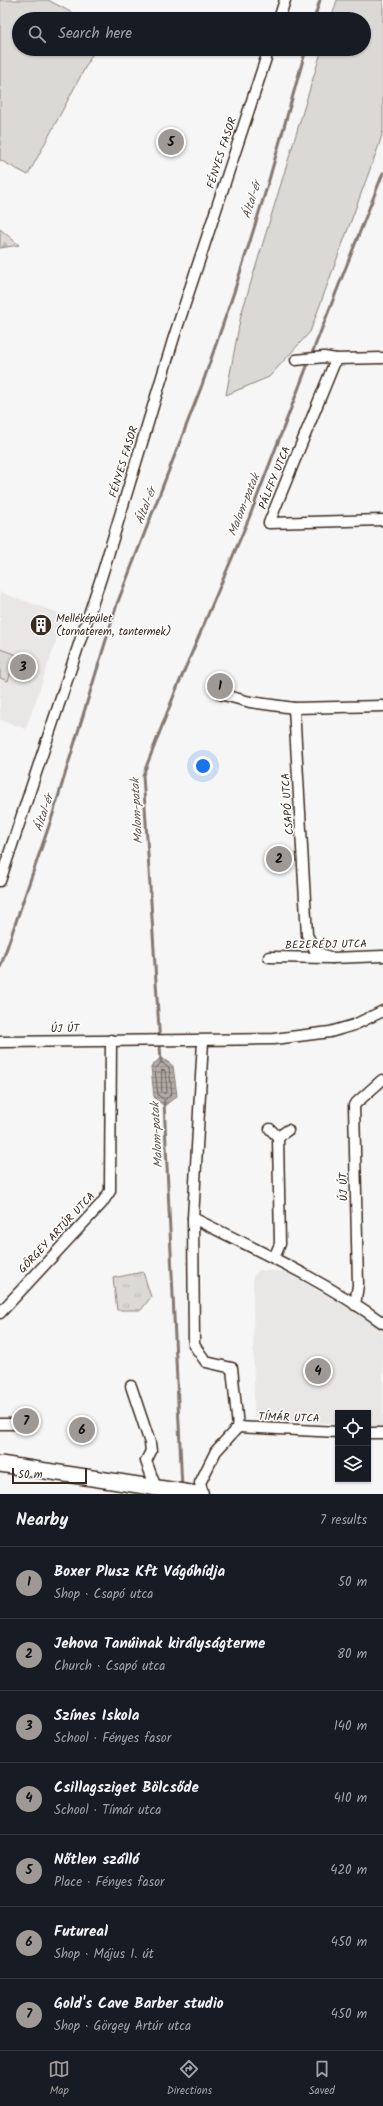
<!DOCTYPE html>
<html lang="en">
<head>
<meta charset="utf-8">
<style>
  body { margin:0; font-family:Kalam,sans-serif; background:#242831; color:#f1f3f6 }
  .controls { position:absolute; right:12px; bottom:12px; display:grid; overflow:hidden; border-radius:0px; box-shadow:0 1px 3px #0004 }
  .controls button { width:36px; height:36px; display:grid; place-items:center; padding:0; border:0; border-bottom:1px solid #363941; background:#171b24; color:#f1f3f6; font:20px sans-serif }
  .scale { position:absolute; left:12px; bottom:10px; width:75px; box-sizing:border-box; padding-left:4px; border:2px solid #3b2a1e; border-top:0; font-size:11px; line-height:14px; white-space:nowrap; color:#3b2a1e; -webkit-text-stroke:3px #fff; paint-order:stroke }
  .you { position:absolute; left:203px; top:766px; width:14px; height:14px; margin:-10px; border:3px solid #fff; border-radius:50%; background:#1a73e8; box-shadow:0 0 0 6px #1a73e833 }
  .badge { display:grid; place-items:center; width:26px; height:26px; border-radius:50%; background:#9f9995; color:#111; font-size:13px; font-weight:700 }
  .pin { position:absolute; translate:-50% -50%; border:2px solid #fff; box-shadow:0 1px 4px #0006 }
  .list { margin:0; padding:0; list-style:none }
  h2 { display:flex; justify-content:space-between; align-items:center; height:52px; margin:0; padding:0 16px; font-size:17px }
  h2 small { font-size:13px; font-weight:400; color:#9ea1a6 }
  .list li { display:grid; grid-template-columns:26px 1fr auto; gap:12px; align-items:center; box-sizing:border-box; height:72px; padding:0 16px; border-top:1px solid #363941 }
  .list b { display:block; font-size:15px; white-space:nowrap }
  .list p { margin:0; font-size:13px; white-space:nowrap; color:#9ea1a6 }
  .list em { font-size:13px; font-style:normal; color:#9ea1a6 }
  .icon { flex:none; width:22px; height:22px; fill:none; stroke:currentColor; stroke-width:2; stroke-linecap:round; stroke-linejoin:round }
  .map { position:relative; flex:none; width:383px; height:1494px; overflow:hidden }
  .search { position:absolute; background:#171b24; box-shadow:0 1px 3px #0004; left:12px; right:12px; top:12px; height:44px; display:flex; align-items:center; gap:10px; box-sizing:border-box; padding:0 14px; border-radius:22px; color:#9ea1a6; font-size:15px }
  .sheet { height:556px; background:#171b24 }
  nav { display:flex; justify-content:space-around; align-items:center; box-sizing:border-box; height:56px; border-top:1px solid #363941; background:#171b24; font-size:11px; color:#9ea1a6 }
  nav a { display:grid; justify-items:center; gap:2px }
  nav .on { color:#9f9995 }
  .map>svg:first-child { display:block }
  .built { fill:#e9e7e6 }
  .green { fill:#dbd9d6; stroke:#8b827a }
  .forest { fill:url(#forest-firs); stroke:#8b827a }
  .park { fill:url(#park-tufts); stroke:#8b827a }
  .water { fill:url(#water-rules); stroke:#847972 }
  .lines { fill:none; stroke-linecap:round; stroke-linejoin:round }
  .shore { stroke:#6b5f56; stroke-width:1 }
  .stream { stroke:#847972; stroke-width:3 }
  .minor-casing { stroke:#3b2a1e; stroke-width:13 }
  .secondary-casing { stroke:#3b2a1e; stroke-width:18 }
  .minor { stroke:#fff; stroke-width:10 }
  .secondary { stroke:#fff; stroke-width:15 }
  .labels { text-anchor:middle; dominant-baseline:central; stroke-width:3; stroke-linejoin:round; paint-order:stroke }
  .street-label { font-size:11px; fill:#3b2a1e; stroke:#fff }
  .poi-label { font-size:11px; fill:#3b2a1e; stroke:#fff; text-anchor:start }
  .water-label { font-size:12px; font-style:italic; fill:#65584f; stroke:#fff }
</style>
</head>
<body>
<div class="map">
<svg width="383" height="1494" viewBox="0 0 383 1494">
  <defs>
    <pattern id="forest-firs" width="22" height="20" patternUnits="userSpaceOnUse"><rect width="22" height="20" fill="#dbd9d6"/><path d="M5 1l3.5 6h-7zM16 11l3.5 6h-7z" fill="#bdbab7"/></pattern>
    <pattern id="park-tufts" width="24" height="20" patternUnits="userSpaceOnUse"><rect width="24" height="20" fill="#dbd9d6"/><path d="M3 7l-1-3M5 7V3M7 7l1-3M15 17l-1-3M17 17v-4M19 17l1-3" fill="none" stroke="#bdbab7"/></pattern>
    <pattern id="water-rules" width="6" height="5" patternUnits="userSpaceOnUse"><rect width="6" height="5" fill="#b4aeaa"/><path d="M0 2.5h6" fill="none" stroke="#948e8a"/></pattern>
  </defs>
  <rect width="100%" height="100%" fill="#f7f6f6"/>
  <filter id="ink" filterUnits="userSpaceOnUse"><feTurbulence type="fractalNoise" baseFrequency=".025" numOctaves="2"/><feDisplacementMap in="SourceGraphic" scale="8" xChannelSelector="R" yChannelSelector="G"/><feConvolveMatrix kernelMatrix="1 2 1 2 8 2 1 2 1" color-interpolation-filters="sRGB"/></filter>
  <g filter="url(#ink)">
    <!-- built -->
    <g class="built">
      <polygon points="0,592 65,615 26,729 0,720"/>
      <polygon points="259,1270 284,1272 359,1313 383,1330 383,1427 368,1426 368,1413 338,1413 338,1424 254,1417 253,1276"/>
    </g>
    <!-- green -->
    <g class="green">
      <polygon points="0,0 48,0 84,19 19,19 19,49 95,49 28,175 0,160"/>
      <polygon points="337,0 383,0 383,131 379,145 310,332 269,377 226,395 241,315 322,49 364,49 364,19 331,19"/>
      <polygon points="0,649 17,655 8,681 0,678"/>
    </g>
    <!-- forest -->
    <polygon class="forest" points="0,229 19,245 0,248"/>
    <!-- park -->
    <polygon class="park" points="143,1272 151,1297 141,1310 117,1310 113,1278"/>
    <!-- water -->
    <polygon class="water" points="161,1057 173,1066 177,1096 164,1106 154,1097 151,1067"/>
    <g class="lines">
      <!-- shore -->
      <g class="shore">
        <polygon points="162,1063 169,1068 172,1093 165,1100 158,1095 155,1069"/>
        <polygon points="162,1070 165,1071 167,1091 165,1094 162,1092"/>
      </g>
      <!-- stream -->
      <g class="stream">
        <polyline points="314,19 320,0"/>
        <polyline points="311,356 383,173"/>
        <polyline points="0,968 52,817 117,604 202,385 234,292 267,187 306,49"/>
        <polyline points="161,1061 143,775 176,690 249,518 309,361"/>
        <polyline points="164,1102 182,1488"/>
      </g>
      <!-- minor casing -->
      <g class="minor-casing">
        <g id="minor">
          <polyline points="279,19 285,0"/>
          <polyline points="336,359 269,523 383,520"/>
          <polyline points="296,360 324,357 336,359 383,358"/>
          <polyline points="220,694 250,702 294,708 383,706"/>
          <polyline points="294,708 307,935 316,952 332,958"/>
          <polyline points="0,881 101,578 174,337 269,49"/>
          <polyline points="269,957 332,958 383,956"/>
          <polyline points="0,1042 274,1039 330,1032 354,1025 383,1011"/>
          <polyline points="270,1129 278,1137 288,1130"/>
          <path d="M193,1218C257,1250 325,1281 383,1323"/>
          <polyline points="274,1258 280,1244 278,1137"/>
          <polyline points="355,1305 358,1285 354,1105 382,1080"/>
          <polyline points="0,1313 102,1203 110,1191 111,1040"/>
          <polyline points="131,1386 150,1443 151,1451 146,1461 156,1488"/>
          <polyline points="0,1424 13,1424"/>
          <polyline points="238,1427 338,1432"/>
          <polyline points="368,1433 383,1433"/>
          <polyline points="203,1494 200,1483 216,1451 238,1427 232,1368 206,1362 194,1345 193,1218 203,1041"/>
        </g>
      </g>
      <!-- secondary casing -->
      <g class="secondary-casing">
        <polyline id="secondary" points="0,1464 197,1494"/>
      </g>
      <!-- minor -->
      <use href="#minor" class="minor"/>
      <!-- secondary -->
      <use href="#secondary" class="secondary"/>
    </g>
  </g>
  <!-- icons -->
  <defs>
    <g id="building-disc" transform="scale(1.15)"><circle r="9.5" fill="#3b2a1e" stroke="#fff"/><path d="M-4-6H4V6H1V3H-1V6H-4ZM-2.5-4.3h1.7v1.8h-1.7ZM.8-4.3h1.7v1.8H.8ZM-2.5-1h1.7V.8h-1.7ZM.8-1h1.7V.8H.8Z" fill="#fff"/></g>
  </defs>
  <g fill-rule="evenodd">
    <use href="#building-disc" x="41" y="625"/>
  </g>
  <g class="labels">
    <!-- street labels -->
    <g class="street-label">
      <text transform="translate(222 153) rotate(-72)">FÉNYES FASOR</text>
      <text transform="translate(124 462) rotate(-73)">FÉNYES FASOR</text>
      <text transform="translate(275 478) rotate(-68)">PÁLFFY UTCA</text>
      <text transform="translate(288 804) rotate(-94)">CSAPÓ UTCA</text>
      <text transform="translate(326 945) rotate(-1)">BEZERÉDJ UTCA</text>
      <text transform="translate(65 1029) rotate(-1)">ÚJ ÚT</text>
      <text transform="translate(344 1187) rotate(-91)">ÚJ ÚT</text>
      <text transform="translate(57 1233) rotate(-47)">GÖRGEY ARTÚR UTCA</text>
      <text transform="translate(289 1418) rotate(2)">TÍMÁR UTCA</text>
    </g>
    <!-- poi labels -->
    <g class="poi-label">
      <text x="56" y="619">Melléképület<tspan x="56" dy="13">(tornaterem, tantermek)</tspan></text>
    </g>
    <!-- water labels -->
    <g class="water-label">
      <text transform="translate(252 200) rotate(-73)">Által-ér</text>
      <text transform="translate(244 505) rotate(-68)">Malom-patak</text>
      <text transform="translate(146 506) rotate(-69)">Által-ér</text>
      <text transform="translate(137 811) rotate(-93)">Malom-patak</text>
      <text transform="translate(44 813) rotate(-72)">Által-ér</text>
      <text transform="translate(157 1135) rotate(-93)">Malom-patak</text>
    </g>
  </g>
</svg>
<div class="controls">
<button><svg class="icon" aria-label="locate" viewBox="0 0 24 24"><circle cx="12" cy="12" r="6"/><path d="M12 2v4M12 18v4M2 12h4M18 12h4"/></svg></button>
<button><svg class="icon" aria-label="layers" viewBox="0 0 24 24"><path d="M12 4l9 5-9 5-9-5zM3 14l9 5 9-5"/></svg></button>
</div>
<div class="scale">50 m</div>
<div class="you"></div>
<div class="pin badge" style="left:220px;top:686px">1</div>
<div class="pin badge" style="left:279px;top:859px">2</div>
<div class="pin badge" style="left:23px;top:667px">3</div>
<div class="pin badge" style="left:318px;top:1371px">4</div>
<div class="pin badge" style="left:171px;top:142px">5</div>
<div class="pin badge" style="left:82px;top:1430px">6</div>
<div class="pin badge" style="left:26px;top:1421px">7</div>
<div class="search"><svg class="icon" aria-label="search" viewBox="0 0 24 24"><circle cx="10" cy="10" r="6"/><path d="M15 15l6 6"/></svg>Search here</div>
</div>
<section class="sheet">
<h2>Nearby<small>7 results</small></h2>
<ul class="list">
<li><span class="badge">1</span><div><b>Boxer Plusz Kft Vágóhídja</b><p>Shop · Csapó utca</p></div><em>50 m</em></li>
<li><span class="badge">2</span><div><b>Jehova Tanúinak királyságterme</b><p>Church · Csapó utca</p></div><em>80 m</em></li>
<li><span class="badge">3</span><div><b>Színes Iskola</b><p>School · Fényes fasor</p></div><em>140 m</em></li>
<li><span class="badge">4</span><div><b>Csillagsziget Bölcsőde</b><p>School · Tímár utca</p></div><em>410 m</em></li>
<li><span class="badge">5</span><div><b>Nőtlen szálló</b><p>Place · Fényes fasor</p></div><em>420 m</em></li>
<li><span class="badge">6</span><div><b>Futureal</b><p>Shop · Május 1. út</p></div><em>450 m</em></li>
<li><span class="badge">7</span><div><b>Gold's Cave Barber studio</b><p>Shop · Görgey Artúr utca</p></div><em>450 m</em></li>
</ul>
</section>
<nav>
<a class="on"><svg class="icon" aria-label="map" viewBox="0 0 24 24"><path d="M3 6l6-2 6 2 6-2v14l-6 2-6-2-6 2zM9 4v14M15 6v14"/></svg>Map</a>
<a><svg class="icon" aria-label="directions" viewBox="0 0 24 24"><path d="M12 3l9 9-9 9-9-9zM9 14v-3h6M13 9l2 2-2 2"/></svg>Directions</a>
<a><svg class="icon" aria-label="saved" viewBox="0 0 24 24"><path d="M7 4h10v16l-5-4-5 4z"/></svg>Saved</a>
</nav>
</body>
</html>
